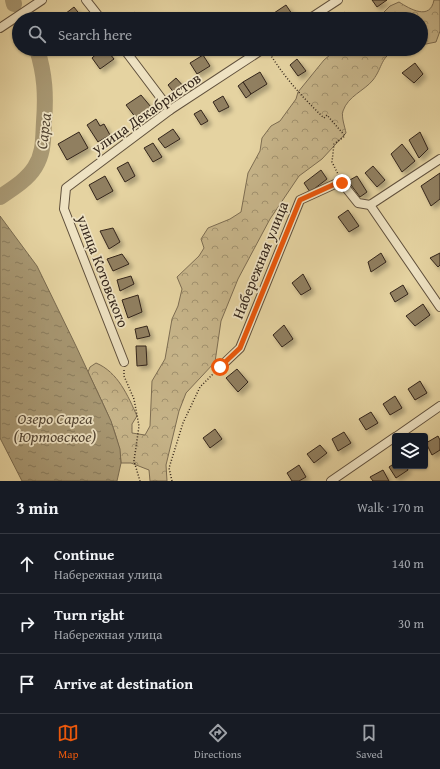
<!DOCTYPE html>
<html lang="en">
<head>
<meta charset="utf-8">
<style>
  body { margin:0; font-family:"Gentium Book Plus",serif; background:#20242c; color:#f1f3f6 }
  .controls { position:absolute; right:12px; bottom:12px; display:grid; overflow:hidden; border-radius:4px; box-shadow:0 1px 3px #0004 }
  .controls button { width:36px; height:36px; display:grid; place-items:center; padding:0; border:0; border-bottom:1px solid #363941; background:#171b24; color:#f1f3f6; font:20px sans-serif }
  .stop { position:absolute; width:12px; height:12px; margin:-9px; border:3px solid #ea580c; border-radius:50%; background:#fff }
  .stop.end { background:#ea580c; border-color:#fff; box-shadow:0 1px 4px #0008 }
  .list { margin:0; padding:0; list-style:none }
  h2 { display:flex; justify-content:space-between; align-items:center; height:52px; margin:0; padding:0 16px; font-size:17px }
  h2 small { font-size:13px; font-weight:400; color:#9ea1a6 }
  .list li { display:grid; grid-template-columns:26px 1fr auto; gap:12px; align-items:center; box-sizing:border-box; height:60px; padding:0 16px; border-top:1px solid #363941 }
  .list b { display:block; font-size:15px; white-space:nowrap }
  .list p { margin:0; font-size:13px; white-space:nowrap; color:#9ea1a6 }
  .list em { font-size:13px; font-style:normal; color:#9ea1a6 }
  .icon { flex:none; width:22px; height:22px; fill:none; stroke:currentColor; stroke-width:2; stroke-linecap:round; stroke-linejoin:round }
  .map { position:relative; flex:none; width:440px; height:481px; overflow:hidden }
  .search { position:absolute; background:#171b24; box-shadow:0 1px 3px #0004; left:12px; right:12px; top:12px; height:44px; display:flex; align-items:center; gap:10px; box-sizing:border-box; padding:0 14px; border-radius:22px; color:#9ea1a6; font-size:15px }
  .sheet { height:232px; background:#171b24 }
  nav { display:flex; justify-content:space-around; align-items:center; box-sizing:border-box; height:56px; border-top:1px solid #363941; background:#171b24; font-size:11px; color:#9ea1a6 }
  nav a { display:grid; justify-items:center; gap:2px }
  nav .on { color:#ea580c }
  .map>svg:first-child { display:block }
  .forest { fill:url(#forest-crowns); stroke:#7d6d52 }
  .water { fill:url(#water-ripples); stroke:#796a4f }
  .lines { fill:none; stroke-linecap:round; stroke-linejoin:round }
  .river { stroke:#a89873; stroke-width:16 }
  .building { fill:#907f60; stroke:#33251a; filter:url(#shadow) }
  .minor-casing { stroke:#60503c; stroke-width:10 }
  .path { stroke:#33251a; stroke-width:1.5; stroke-dasharray:1 2; stroke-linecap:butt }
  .minor { stroke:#eee2c2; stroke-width:8 }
  .route { stroke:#ea580c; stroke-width:5 }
  .labels { text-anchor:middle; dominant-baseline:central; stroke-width:3.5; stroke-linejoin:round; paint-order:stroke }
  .street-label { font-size:15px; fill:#33251a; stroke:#eee2c2 }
  .water-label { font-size:16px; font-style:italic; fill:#564835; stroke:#eee2c2 }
</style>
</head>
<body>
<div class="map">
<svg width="440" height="481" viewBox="0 0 440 481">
  <defs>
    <pattern id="forest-crowns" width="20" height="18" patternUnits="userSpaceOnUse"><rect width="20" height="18" fill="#c7b58a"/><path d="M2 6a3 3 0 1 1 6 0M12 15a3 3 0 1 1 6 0" fill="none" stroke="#a29370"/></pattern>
    <pattern id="water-ripples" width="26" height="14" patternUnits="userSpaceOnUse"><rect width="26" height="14" fill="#a89873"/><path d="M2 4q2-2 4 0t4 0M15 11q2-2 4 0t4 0" fill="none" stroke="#897c5e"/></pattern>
    <filter id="shadow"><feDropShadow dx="3.5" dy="3.5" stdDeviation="2" flood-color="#0004"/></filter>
  </defs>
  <rect width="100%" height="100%" fill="#e5d3a1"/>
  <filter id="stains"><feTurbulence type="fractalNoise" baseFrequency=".005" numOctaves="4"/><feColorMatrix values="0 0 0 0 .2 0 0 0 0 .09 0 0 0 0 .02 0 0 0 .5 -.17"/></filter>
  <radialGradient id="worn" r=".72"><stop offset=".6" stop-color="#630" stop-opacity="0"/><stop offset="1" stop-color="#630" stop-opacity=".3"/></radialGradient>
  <!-- forest -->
  <g class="forest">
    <path d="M434,0H440V31L436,42L421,45V19H377L390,6L399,2C410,9 430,21 434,0Z"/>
    <path d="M337,49H397C380,57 383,67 373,80C364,91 348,96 343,111C341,117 345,127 346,133L322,159L299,176L270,219L238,279L221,321L215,362L186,393L179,411L166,465L167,481H150L149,470L131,463H121C119,431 101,401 88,372L90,367L96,363C118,372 128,396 137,416L132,424V433L145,435L150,426L152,381L165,359L172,319L178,306L182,289L177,277L199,256L204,248L201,239L208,228L230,219L241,212L248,173L260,151L262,138L271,126L280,121L296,99L298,92L324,60Z"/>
  </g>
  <!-- water -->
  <polygon class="water" points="0,216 37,266 76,346 111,421 120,449 121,463 117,481 22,481 0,438"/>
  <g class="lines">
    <!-- river -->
    <g class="river">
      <polyline points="13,0 14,4"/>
      <path d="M0,197C12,189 27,180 35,167C44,153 43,138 44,122C46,95 45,75 37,49"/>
    </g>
  </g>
  <!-- building -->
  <g class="building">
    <polygon points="372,0 387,0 377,7"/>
    <polygon points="286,5 292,14 285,19 277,19 274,13"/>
    <polygon points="74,7 81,16 78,19 63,19 61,17"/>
    <polygon points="135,12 139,19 127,19"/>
    <polygon points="345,12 350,19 336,19 339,17"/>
    <polygon points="102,49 106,49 114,59 100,69 92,58"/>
    <polygon points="203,55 210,66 197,74 190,63"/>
    <polygon points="297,59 306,71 298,76 290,65"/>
    <polygon points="415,63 423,74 414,83 402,73"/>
    <polygon points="260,72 267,84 251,94 243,82"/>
    <polygon points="176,78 184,87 175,94 168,85"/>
    <polygon points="243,82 251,94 246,98 238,86"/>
    <polygon points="141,95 151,107 136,118 126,105"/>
    <polygon points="223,96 229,107 219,112 213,102"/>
    <polygon points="201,110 208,121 201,125 194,114"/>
    <polygon points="96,119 100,126 104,124 110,135 98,142 87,125"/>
    <polygon points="173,129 180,139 165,148 158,139"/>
    <polygon points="79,132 88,148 67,160 58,144"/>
    <polygon points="420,132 428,149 419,158 409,140"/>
    <polygon points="153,143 162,157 153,162 144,148"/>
    <polygon points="402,144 415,161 402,172 391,154"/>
    <polygon points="128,162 135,176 125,182 117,168"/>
    <polygon points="373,166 385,180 377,187 365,173"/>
    <polygon points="321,170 327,179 310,192 304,183"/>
    <polygon points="440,173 440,199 431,206 421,186"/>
    <polygon points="105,176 113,191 97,200 89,185"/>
    <polygon points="357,176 367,192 360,197 348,181"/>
    <polygon points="348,210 359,226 349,232 338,217"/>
    <polygon points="113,228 120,242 109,249 100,231"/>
    <polygon points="381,253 386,262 371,272 368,262"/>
    <polygon points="440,253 440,265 438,267 430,258"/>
    <polygon points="122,254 129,264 113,271 107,259"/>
    <polygon points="303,274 311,289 301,295 292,283"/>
    <polygon points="131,276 134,284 120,291 117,280"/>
    <polygon points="403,285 408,294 395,302 390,293"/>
    <polygon points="138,295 142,312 128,318 122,300"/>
    <polygon points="423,304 430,315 415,326 406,316"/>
    <polygon points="284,325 293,339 282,347 273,335"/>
    <polygon points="147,326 150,336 137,339 135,329"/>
    <polygon points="136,346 146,346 147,365 137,366"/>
    <polygon points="237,369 248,382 238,392 226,378"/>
    <polygon points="420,381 427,393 415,400 408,389"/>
    <polygon points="395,396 402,408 390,415 383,404"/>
    <polygon points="371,412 378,423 366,430 359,419"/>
    <polygon points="215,429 222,439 210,448 203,438"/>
    <polygon points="344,432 351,443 338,451 332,439"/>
    <polygon points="438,436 440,440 440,450 432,455 426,443"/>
    <polygon points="320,445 327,453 314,463 307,454"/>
    <polygon points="395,463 395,466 406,466 408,470 396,478 389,467"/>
    <polygon points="299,465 306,477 299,481 292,481 287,473"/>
    <polygon points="383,470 389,481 373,481 370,477"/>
  </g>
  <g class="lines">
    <!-- minor casing -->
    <g class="minor-casing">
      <g id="minor">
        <polyline points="86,0 101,19"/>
        <polyline points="309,19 338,0"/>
        <polyline points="0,28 42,0"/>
        <polyline points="124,49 170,110"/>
        <polyline points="370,205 440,307"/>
        <polyline points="124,362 64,209 66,188 170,110 263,49"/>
        <polyline points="220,367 240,348 300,200 335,184 342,183 358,203 370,205 440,159"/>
        <polyline points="397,436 440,406"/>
        <polyline points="331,481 395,437"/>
      </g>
    </g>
    <!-- path -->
    <g class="path">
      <path d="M270,54C285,78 303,98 324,118L327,115L345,136L334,144L332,162L339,176"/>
      <polyline points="124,370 124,376 134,399 139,426 134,461 140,481"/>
      <polyline points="172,481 169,468 183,423 200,387 214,373"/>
    </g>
    <!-- minor -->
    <use href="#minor" class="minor"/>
  </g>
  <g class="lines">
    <!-- route -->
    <polyline class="route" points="220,367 240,348 300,200 335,184 342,183"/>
  </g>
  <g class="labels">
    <!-- street labels -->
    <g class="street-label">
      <text transform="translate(146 113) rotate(-35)">улица Декабристов</text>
      <text transform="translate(260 260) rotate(-68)">Набережная улица</text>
      <text transform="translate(103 271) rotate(69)">улица Котовского</text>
    </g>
    <!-- water labels -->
    <g class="water-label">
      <text transform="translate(43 131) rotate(-83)">Сарга</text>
      <text x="55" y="418">Озеро Сарга<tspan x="55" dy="18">(Юртовское)</tspan></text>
    </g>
  </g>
  <rect width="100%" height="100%" filter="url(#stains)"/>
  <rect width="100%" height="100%" fill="url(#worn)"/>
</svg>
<div class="controls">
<button><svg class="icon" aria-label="layers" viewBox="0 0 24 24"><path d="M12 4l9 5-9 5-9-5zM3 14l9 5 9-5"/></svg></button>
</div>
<div class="stop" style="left:220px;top:367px"></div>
<div class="stop end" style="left:342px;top:183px"></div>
<div class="search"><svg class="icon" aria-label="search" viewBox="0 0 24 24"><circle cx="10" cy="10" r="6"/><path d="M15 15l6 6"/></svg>Search here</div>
</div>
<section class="sheet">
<h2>3 min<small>Walk · 170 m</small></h2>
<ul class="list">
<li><svg class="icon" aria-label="ahead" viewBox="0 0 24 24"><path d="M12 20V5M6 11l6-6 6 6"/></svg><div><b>Continue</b><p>Набережная улица</p></div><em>140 m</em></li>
<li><svg class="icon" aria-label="right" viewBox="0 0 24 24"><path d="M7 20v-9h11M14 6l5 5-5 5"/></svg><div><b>Turn right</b><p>Набережная улица</p></div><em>30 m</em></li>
<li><svg class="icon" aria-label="arrive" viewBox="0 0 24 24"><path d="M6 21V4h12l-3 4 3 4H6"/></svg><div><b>Arrive at destination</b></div></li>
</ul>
</section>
<nav>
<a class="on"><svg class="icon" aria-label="map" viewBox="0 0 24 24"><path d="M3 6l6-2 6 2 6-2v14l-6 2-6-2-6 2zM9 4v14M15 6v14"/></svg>Map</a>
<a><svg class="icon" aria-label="directions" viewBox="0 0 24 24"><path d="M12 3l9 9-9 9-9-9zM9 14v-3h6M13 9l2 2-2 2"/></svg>Directions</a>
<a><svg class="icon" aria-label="saved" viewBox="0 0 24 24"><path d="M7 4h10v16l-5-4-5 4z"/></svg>Saved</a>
</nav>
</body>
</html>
